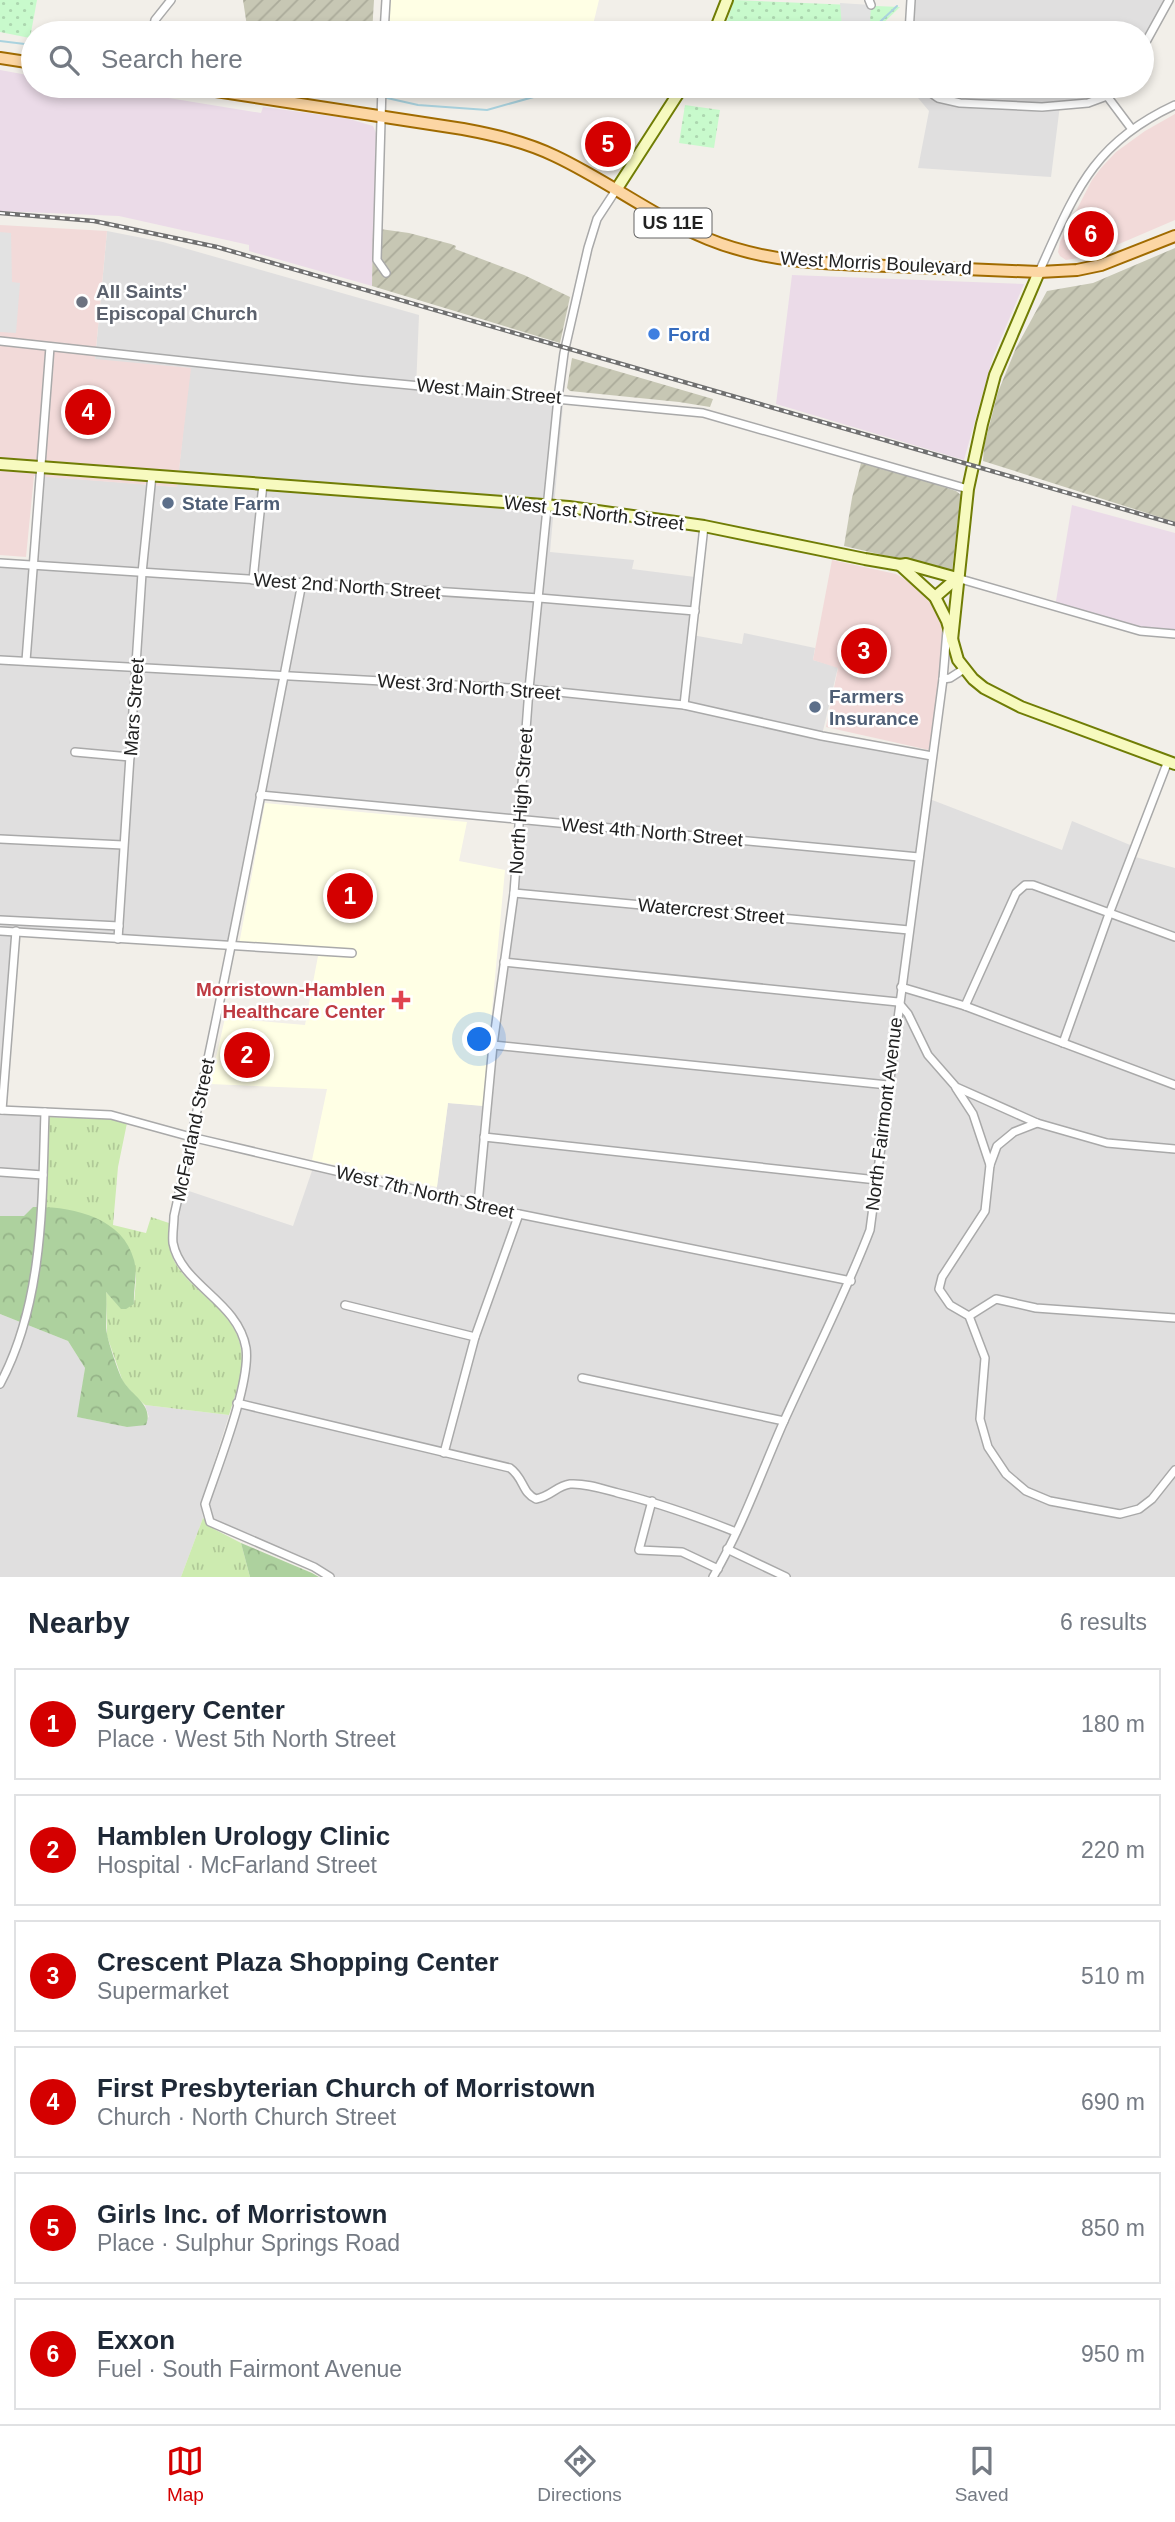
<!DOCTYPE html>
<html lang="en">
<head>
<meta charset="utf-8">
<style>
  body { margin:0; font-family:Arial,sans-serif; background:#f6f6f7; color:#1f2937 }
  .you { position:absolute; left:480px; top:1040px; width:24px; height:24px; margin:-18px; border:5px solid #fff; border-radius:50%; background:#1a73e8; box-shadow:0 0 0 10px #1a73e833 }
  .badge { display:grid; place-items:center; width:46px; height:46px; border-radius:50%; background:#d40000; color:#fff; font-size:23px; font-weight:700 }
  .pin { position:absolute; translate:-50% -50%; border:4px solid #fff; box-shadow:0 2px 7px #0006 }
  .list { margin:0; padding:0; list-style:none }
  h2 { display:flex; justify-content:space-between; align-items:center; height:91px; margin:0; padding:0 28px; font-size:30px }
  h2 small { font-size:23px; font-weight:400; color:#747a83 }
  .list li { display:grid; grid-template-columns:46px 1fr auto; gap:21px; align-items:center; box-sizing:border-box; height:112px; margin:0 14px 14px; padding:0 14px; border:2px solid #e0e1e3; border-radius:0px }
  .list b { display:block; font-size:26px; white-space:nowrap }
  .list p { margin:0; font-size:23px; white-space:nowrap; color:#747a83 }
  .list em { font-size:23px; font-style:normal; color:#747a83 }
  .icon { flex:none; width:38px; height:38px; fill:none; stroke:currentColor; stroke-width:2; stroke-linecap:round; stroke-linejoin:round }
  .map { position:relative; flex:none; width:1175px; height:1577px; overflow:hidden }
  .search { position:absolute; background:#fff; box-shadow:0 4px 10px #0003; left:21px; right:21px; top:21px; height:77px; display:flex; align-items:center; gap:18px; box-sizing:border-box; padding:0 24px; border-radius:38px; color:#747a83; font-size:26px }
  .sheet { height:847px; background:#fff }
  nav { display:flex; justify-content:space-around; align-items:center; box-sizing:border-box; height:98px; border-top:2px solid #e0e1e3; background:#fff; font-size:19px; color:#747a83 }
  nav a { display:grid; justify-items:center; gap:4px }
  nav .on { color:#d40000 }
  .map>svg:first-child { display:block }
  .residential { fill:#e0dfdf }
  .commercial { fill:#f2dad9 }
  .industrial { fill:#ebdbe8 }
  .education { fill:#ffffe5 }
  .construction { fill:url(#construction-furrows) }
  .grass { fill:url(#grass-tufts) }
  .forest { fill:url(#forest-crowns) }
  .park { fill:url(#park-dots) }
  .parking { fill:#e2e2e2 }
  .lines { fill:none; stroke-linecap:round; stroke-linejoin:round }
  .stream { stroke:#aad3df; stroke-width:2 }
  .street-casing { stroke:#a9a9a9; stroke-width:10 }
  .secondary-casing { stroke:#707d05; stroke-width:14 }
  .primary-casing { stroke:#a06b00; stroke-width:14 }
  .street { stroke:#fff; stroke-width:7 }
  .secondary { stroke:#f7fabf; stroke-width:10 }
  .primary { stroke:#fcd6a4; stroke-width:10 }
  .rail-casing { stroke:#707070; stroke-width:4.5 }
  .rail { stroke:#fff; stroke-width:2; stroke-dasharray:5; stroke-linecap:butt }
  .worship-dot { fill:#6b7280; stroke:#fff; stroke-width:2.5 }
  .shop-dot { fill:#3f7fe0; stroke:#fff; stroke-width:2.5 }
  .service-dot { fill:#5c6f8a; stroke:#fff; stroke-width:2.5 }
  .health-dot { fill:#e0444e; stroke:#fff; stroke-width:2.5 }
  .labels { text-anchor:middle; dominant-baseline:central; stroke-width:5; stroke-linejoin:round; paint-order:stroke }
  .shield { fill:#fff; stroke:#646464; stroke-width:2 }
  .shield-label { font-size:18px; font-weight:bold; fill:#222 }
  .street-label { font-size:19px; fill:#222; stroke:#fff }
  .worship-label { font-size:19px; font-weight:bold; fill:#5b616d; stroke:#fff; text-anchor:start }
  .shop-label { font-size:19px; font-weight:bold; fill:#366cbe; stroke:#fff; text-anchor:start }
  .service-label { font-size:19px; font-weight:bold; fill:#4e5e75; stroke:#fff; text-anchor:start }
  .health-label { font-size:19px; font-weight:bold; fill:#be3a42; stroke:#fff; text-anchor:end }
</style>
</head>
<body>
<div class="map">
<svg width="1175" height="1577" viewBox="0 0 1175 1577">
  <defs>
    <pattern id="construction-furrows" width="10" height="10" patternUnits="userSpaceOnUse" patternTransform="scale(1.75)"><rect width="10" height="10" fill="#c7c7b4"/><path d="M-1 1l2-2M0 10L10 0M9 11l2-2" fill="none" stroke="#abab9a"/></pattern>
    <pattern id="grass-tufts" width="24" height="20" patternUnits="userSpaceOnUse" patternTransform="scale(1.75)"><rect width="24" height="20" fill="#cdebb0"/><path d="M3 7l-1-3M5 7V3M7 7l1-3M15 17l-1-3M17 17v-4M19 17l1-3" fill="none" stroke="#b0c997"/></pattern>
    <pattern id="forest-crowns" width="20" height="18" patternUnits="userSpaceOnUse" patternTransform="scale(1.75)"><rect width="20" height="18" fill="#add19e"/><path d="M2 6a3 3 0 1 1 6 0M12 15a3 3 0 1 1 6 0" fill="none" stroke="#95b388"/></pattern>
    <pattern id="park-dots" width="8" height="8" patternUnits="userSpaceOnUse" patternTransform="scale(1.75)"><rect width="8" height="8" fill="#c8facc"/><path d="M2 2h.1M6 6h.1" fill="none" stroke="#acd6af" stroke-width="1.8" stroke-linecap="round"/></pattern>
  </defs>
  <rect width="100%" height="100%" fill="#f2efe9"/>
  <!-- residential -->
  <g class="residential">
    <polygon points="911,0 1169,0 1142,49 1142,33 908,33"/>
    <polygon points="911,86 1121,86 1107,96 1060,105 1051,177 918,168 929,111 913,92"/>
    <polygon points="107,231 163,242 419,315 416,389 563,405 550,552 634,560 632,569 695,577 692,635 742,644 744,633 815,648 813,660 838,667 822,735 932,756 927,798 1062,850 1072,821 1135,847 1132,856 1175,868 1175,1577 330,1577 210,1522 205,1504 245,1375 246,1347 233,1316 182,1265 173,1243 180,1188 293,1226 314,1165 436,1193 448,1103 487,1106 518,820 260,795 233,945 16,931 2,1109 45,1112 39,1226 0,1221 0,563 31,565 39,476 177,487 190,368 95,360"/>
    <polygon points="0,1314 68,1341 85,1368 78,1417 127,1427 149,1417 145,1405 229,1415 201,1504 203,1518 181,1577 0,1577"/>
  </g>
  <!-- commercial -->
  <g class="commercial">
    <polygon points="1175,114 1175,220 1091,256 1066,260 1060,256 1058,252 1060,242 1092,180 1101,168 1116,152 1145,131"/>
    <polygon points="0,225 107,231 95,359 191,368 177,487 34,476 26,557 0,555"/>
    <polygon points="832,560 896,574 918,587 935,608 941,623 944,643 943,663 929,750 826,727 838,668 813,660"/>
  </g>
  <!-- industrial -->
  <g class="industrial">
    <polygon points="0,70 33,76 33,86 95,86 261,113 263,107 346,118 373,126 376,133 372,286 249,251 249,245 119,216 0,211"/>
    <polygon points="792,275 1024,284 993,357 964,460 776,404"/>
    <polygon points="1072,505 1175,533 1175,634 1140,631 1055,607"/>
  </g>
  <!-- education -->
  <g class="education">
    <polygon points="386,0 599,0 591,33 384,33"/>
    <polygon points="388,86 540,86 497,98"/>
    <polygon points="265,803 467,822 459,861 505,870 483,1106 448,1103 437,1187 312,1160 327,1089 210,1084 225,1018 305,1025 318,956 238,950"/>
  </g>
  <!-- construction -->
  <g class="construction">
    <polygon points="243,0 374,0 372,33 248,33"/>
    <polygon points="373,228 409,233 451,244 456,246 455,249 524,275 570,297 560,343 372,286"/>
    <polygon points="1175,248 1175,522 983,461 984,446 998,392 1016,348 1047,291 1093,283"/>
    <polygon points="572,358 713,399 710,407 679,402 570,391 567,388"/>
    <polygon points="861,463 935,484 956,491 961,495 952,571 844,546 852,498"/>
  </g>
  <!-- grass -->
  <g class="grass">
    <path d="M48,1117L109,1119L127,1123L118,1167L113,1225L146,1233L151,1217L169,1223C169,1230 168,1238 169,1245C177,1293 244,1304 242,1362C242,1379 234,1398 229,1415L145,1405L134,1395L123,1382L107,1336L106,1292L122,1309L134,1304L136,1279L134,1262L45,1207Z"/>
    <polygon points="203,1518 214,1529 241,1543 250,1577 181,1577"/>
  </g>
  <!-- forest -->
  <g class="forest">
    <path d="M33,1207C71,1206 123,1217 134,1260C138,1275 133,1289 134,1304L126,1309H121L106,1292C107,1304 106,1314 106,1326C106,1337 117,1368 122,1379C131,1396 154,1404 146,1425L127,1427L77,1417L85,1368L68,1341L0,1314V1216H24Z"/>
    <polygon points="241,1543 312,1573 319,1577 250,1577"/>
  </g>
  <!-- park -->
  <g class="park">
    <polygon points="0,0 37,0 30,38 0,32"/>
    <polygon points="734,0 900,7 873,33 723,33"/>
    <polygon points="697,86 773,86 729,95 692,94"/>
    <polygon points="685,105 720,110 714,148 679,143"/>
  </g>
  <!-- parking -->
  <g class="parking">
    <polygon points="840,3 871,5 870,23 856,29 842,28"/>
    <polygon points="0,232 11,233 12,282 20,283 16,333 0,332"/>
  </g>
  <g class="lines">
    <!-- stream -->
    <g class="stream">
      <polyline points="868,33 897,6"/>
      <polyline points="0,41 33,45"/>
      <polyline points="328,86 376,95"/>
      <polyline points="695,88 706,91 756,86"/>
      <polyline points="387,98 418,105 487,110 573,86"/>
    </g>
    <!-- street casing -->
    <g class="street-casing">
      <g id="street">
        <polyline points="869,0 871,5"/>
        <polyline points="152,33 155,20 171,0"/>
        <polyline points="384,33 386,0"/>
        <polyline points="909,33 911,0"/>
        <polyline points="1142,49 1169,0"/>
        <polyline points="382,86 377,260 386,273"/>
        <polyline points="921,86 938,98 960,103 1042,107 1088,103 1107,96"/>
        <polyline points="1121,86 1118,90 1107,96 1131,128"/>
        <path d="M1039,272C1075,193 1091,144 1175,105"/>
        <polyline points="0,341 357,380 703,413 968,489"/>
        <polyline points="0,563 539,598 695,611"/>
        <polyline points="957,578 1140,631 1175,634"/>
        <polyline points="253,580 263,484"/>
        <path d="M302,583C261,794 221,1006 174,1216C174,1224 172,1235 173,1243C181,1285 238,1301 246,1348C251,1383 217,1468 205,1504L210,1522L314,1567L330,1577"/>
        <polyline points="0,660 529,689 684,705 822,736 932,756"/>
        <polyline points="26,661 50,347"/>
        <polyline points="943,679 950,678 964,669"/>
        <polyline points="684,705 704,526"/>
        <polyline points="75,752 130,757"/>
        <polyline points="260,795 919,857"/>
        <polyline points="0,839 123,845"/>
        <polyline points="514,893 909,930"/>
        <polyline points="0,920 119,926"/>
        <polyline points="0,931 352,953"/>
        <polyline points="118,939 142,573 152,475"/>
        <polyline points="504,962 898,1002"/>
        <polyline points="901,987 965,1006 1175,1085"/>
        <polyline points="898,1002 908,1014 928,1055 956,1087 1037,1123 1107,1143 1175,1149"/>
        <polyline points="965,1006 1016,893 1025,885 1033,885 1175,937"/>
        <polyline points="1063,1043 1109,914 1168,761"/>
        <polyline points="493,1045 888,1085"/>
        <polyline points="956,1088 973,1114 990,1165"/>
        <polyline points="0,1110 111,1115 191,1137 519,1214 851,1281"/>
        <polyline points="2,1110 16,931"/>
        <polyline points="1037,1123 1014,1132 997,1146 990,1165 985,1211 942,1277 939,1289 950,1305 969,1316 985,1358 980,1419 988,1447 1006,1474 1026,1491 1050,1501 1120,1514 1139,1509 1152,1499 1175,1470"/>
        <polyline points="484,1137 877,1180"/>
        <polyline points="0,1172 43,1175"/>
        <polyline points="478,1204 493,1045 514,893 529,689 558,398 564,353 588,248 597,219 616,190"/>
        <polyline points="345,1305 475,1337"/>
        <polyline points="969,1316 996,1299 1036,1308 1175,1318"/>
        <polyline points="582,1378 784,1421"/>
        <path d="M0,1384C44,1302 42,1202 45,1112"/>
        <path d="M237,1403L510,1468C524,1478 522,1493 536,1499C552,1496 556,1486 570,1484C586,1483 603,1489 618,1493C659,1503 698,1517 736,1532"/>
        <polyline points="444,1453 475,1337 519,1214"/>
        <polyline points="652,1501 639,1550 682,1552 718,1569"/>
        <polyline points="727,1549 786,1577"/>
        <path d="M713,1577C742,1528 761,1473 784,1421C813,1357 845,1295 870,1230L943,679L947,630"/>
      </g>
    </g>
    <!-- secondary casing -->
    <g class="secondary-casing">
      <g id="secondary">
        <polyline points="714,33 727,0"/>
        <polyline points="616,190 683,86"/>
        <polyline points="0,464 569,507 704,526 865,559 900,565 906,564 957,578"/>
        <polyline points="900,565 935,597 947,621 958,660 973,679 984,688 1021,707 1175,764"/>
        <polyline points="935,597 957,578"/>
        <polyline points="952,640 968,489 982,424 995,375 1039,272"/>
      </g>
    </g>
    <!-- primary casing -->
    <g class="primary-casing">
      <g id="primary">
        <polyline points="0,58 33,63"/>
        <path d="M183,86L463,129C495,135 526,142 555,156C608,181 654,217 708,239C766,263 829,264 890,266C940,268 989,270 1039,272L1077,270L1101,265L1175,236"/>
      </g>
    </g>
    <!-- street -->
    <use href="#street" class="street"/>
    <!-- secondary -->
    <use href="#secondary" class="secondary"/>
    <!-- primary -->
    <use href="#primary" class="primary"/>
    <!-- rail casing -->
    <g class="rail-casing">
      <polyline id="rail" points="0,213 94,221 217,247 1175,524"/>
    </g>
    <!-- rail -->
    <use href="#rail" class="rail"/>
  </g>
  <!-- markers -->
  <circle class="worship-dot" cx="82" cy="302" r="7"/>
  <circle class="shop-dot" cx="654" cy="334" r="7"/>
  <g class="service-dot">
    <circle cx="168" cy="503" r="7"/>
    <circle cx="815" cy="707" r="7"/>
  </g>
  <path class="health-dot" d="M397.5 989.5h7v7h7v7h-7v7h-7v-7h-7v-7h7z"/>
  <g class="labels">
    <!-- shield labels -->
    <rect class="shield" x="634.5" y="208.5" width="77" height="29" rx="5"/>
    <g class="shield-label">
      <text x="673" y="223">US 11E</text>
    </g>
    <!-- street labels -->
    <g class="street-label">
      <text transform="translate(876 263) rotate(3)">West Morris Boulevard</text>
      <text transform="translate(489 391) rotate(5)">West Main Street</text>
      <text transform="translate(594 513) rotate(7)">West 1st North Street</text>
      <text transform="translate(347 586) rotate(4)">West 2nd North Street</text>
      <text transform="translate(469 687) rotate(4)">West 3rd North Street</text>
      <text transform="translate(134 707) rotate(-86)">Mars Street</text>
      <text transform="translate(521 801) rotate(-86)">North High Street</text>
      <text transform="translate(652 832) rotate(5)">West 4th North Street</text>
      <text transform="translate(711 911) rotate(5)">Watercrest Street</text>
      <text transform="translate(884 1114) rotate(-83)">North Fairmont Avenue</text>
      <text transform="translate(193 1130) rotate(-78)">McFarland Street</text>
      <text transform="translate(425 1192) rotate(13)">West 7th North Street</text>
    </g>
    <!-- worship labels -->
    <g class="worship-label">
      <text x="96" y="291">All Saints'<tspan x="96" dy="22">Episcopal Church</tspan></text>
    </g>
    <!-- shop labels -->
    <g class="shop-label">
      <text x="668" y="334">Ford</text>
    </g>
    <!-- service labels -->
    <g class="service-label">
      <text x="182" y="503">State Farm</text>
      <text x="829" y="696">Farmers<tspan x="829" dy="22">Insurance</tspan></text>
    </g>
    <!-- health labels -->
    <g class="health-label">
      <text x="385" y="989">Morristown-Hamblen<tspan x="385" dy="22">Healthcare Center</tspan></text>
    </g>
  </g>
</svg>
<div class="you"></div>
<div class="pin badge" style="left:350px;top:896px">1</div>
<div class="pin badge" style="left:247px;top:1055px">2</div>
<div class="pin badge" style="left:864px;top:651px">3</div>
<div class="pin badge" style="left:88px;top:412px">4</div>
<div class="pin badge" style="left:608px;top:144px">5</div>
<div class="pin badge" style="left:1091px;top:234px">6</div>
<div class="search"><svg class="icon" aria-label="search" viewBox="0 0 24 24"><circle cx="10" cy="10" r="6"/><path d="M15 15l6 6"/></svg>Search here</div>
</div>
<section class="sheet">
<h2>Nearby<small>6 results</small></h2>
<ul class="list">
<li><span class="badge">1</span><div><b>Surgery Center</b><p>Place · West 5th North Street</p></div><em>180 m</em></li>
<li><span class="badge">2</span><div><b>Hamblen Urology Clinic</b><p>Hospital · McFarland Street</p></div><em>220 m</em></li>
<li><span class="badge">3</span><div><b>Crescent Plaza Shopping Center</b><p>Supermarket</p></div><em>510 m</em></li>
<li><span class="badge">4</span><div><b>First Presbyterian Church of Morristown</b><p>Church · North Church Street</p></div><em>690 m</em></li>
<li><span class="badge">5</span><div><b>Girls Inc. of Morristown</b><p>Place · Sulphur Springs Road</p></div><em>850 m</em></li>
<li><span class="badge">6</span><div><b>Exxon</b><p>Fuel · South Fairmont Avenue</p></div><em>950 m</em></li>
</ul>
</section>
<nav>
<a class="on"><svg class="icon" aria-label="map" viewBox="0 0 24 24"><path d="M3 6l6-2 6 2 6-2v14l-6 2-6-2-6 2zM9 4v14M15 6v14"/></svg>Map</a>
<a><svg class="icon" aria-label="directions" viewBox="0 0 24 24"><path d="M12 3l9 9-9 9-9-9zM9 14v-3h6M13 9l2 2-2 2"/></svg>Directions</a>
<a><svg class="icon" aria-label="saved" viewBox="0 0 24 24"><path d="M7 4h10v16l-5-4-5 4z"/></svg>Saved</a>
</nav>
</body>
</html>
